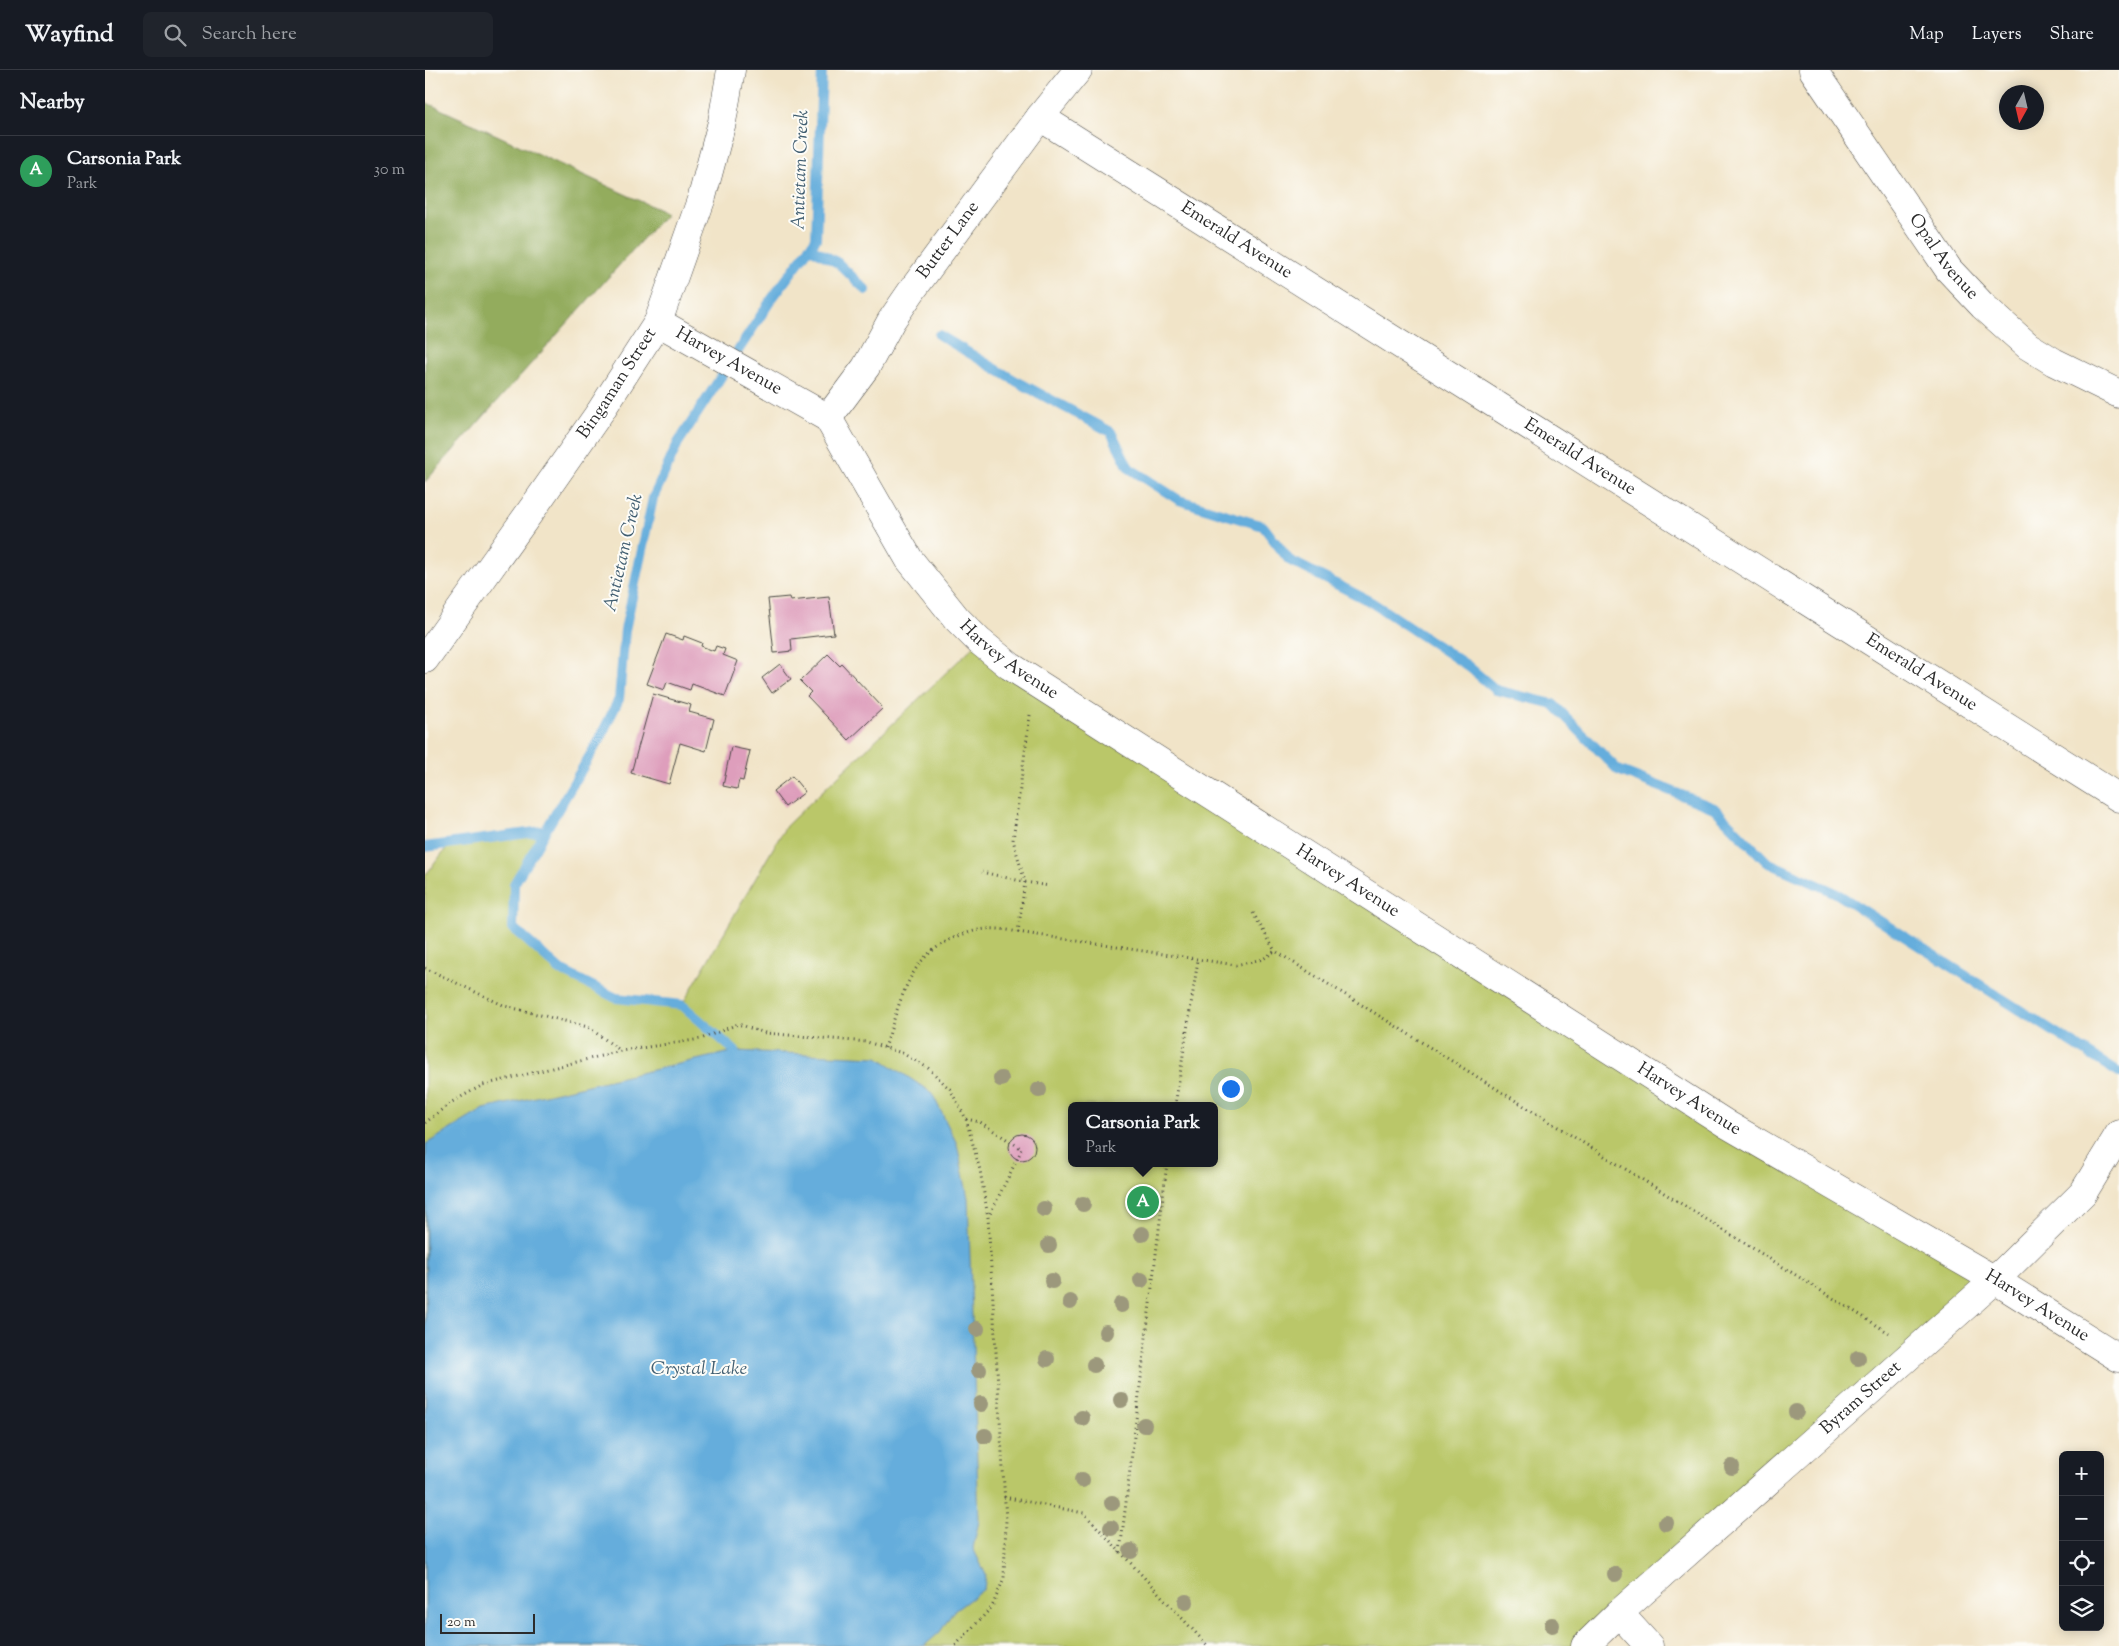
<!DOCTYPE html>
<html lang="en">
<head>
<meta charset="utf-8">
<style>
  body { margin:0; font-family:"Sorts Mill Goudy",serif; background:#20242c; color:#f1f3f6 }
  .controls { position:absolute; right:15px; bottom:15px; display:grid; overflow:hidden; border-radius:8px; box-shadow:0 2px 12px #0003 }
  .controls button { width:45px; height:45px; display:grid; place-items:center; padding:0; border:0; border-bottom:1px solid #363941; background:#171b24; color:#f1f3f6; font:25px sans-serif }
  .compass { position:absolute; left:1574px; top:15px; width:45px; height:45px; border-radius:50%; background:#171b24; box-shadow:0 2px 12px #0003; rotate:188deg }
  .scale { position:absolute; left:15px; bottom:12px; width:95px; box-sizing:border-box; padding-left:5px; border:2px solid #2b2b2b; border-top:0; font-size:14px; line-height:18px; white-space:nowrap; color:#2b2b2b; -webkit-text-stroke:4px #fdfcf7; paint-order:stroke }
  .you { position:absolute; left:805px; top:1018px; width:18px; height:18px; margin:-12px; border:4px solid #fff; border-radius:50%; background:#1a73e8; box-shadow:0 0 0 8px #1a73e833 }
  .badge { display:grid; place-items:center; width:32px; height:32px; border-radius:50%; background:#2563eb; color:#fff; font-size:16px; font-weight:700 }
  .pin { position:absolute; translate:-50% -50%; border:2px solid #fff; box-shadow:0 1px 5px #0006 }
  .popup { position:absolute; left:643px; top:1032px; width:150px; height:65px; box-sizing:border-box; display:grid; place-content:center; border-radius:8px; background:#171b24; filter:drop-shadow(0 1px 4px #0005); font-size:16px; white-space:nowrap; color:#9ea1a6 }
  .popup b { font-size:19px; color:#f1f3f6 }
  .popup::after { content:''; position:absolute; left:50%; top:100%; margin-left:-10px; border:10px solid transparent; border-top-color:#171b24 }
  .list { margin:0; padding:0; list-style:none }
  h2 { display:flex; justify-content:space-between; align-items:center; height:65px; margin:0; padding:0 20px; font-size:21px }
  h2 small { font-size:16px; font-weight:400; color:#9ea1a6 }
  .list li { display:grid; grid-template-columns:32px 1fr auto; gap:15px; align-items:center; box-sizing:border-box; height:70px; padding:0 20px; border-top:1px solid #363941 }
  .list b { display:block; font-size:19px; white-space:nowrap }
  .list p { margin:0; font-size:16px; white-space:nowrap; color:#9ea1a6 }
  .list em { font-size:16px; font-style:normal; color:#9ea1a6 }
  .icon { flex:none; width:28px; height:28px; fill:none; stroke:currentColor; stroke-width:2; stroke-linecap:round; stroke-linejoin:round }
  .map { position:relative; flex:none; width:1694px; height:1576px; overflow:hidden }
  header { display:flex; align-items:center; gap:30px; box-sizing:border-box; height:70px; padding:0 25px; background:#171b24; border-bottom:1px solid #363941 }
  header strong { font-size:24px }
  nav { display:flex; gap:28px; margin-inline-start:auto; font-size:18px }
  .search { width:350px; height:45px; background:#20242c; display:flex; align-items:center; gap:12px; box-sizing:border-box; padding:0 18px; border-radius:8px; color:#9ea1a6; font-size:19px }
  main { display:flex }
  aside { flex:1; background:#171b24 }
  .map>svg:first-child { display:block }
  .green { fill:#bac769; stroke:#72794a; fill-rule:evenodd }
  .forest { fill:#93ac5d; stroke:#5f6c44 }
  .water { fill:#65addc; stroke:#486c84 }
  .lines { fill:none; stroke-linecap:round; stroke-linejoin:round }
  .stream { stroke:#65addc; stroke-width:10 }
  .building { fill:#de9ebc }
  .minor-casing { stroke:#494743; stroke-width:29 }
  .tertiary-casing { stroke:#494743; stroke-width:29 }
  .path { stroke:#494743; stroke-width:3; stroke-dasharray:1 4; stroke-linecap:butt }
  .minor { stroke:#fff; stroke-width:28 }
  .tertiary { stroke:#fff; stroke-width:28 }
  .tree { fill:#9c987c }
  .labels { text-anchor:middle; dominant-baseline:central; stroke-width:4; stroke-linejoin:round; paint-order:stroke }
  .street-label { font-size:18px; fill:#2b2b2b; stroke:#fdfcf7 }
  .water-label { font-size:19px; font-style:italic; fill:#425f72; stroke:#fdfcf7 }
</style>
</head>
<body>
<header>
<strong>Wayfind</strong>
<div class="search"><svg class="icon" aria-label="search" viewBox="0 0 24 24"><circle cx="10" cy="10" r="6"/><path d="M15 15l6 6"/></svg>Search here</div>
<nav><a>Map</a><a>Layers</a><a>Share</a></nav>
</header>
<main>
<aside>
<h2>Nearby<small></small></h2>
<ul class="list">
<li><span class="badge" style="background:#2e9e5b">A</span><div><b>Carsonia Park</b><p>Park</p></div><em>30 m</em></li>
</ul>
</aside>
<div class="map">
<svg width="1694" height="1576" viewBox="0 0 1694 1576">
  <rect width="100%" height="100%" fill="#fdfcf7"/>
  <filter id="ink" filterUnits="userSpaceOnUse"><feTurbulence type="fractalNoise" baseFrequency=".02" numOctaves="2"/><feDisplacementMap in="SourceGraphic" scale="10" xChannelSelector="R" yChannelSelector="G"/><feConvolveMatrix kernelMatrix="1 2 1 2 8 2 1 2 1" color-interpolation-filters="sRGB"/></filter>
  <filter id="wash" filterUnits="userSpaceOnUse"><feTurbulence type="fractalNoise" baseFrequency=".0096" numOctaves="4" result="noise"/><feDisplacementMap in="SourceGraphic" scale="20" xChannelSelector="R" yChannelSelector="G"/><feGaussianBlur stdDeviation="1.12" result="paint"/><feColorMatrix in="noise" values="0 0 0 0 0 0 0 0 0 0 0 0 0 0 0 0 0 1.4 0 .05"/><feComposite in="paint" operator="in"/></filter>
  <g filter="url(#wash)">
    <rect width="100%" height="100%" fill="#f1e4c8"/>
    <!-- green -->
    <path class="green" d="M554,571L1570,1210L1160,1576H0V806L23,776L118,761L89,814L88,859L135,900L191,928L257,935L361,756ZM647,1036H789V1093H647Z"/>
    <!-- forest -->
    <polygon class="forest" points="0,32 241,143 0,412"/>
    <!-- water -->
    <polygon class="water" points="310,981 453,987 507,1023 532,1074 543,1128 554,1451 548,1478 561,1505 559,1519 528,1542 515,1562 499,1576 0,1576 1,1074 59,1039"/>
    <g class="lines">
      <!-- stream -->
      <g class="stream">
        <polyline points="384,177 413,193 441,220"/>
        <polyline points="514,265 591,311 686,362 704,398 754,430 838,456 864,490 946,532 1043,596 1071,620 1128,634 1193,700 1289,738 1342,792 1411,823 1694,1003"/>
        <polyline points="0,777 118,761"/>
        <polyline points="310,981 257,935 191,928 135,900 88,858 89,814 174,670 194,629 200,560 228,428 253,373 346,230 391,169 397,0"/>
      </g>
    </g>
    <g id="blocks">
      <!-- building -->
      <g class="building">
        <polygon points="364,527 365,531 404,527 409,564 366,569 367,581 349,583 343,529"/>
        <polygon points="241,564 258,570 259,566 277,573 276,576 289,581 291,576 300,579 298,585 313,591 300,626 267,614 265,620 242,612 239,620 222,614"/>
        <polygon points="403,584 415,596 417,594 458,638 424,670 382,626 386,622 375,611"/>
        <polygon points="355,594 366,609 347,623 337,608"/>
        <polygon points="228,624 266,635 264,642 289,649 281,681 255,673 244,714 206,703"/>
        <polygon points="306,677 325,681 318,711 314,710 312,719 298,716"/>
        <polygon points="367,706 380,722 360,737 348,721"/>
        <circle cx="597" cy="1077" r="13"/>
      </g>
    </g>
  </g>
  <g filter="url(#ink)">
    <use href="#blocks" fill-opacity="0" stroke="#494743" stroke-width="1"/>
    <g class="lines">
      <!-- minor casing -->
      <g class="minor-casing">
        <g id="minor">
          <path id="s1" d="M1388,0L1524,200L1558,236L1603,276L1629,292L1694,324"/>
          <path id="s2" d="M615,47L1694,728"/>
          <polyline points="1194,1543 1224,1576"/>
          <path id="s3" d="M1160,1576L1194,1543L1570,1210L1658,1123L1694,1064"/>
        </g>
      </g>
      <!-- tertiary casing -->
      <g class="tertiary-casing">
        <g id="tertiary">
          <path id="s4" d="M233,252L403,348L484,489L532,549L554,571L585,596L1303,1055L1570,1210L1694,1288"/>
          <path id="s5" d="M403,348L441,297L466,251L488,219L615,47L653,0"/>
          <path id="s6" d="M0,589L110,435L175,342L233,252L277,127L297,52L306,0"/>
        </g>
      </g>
      <!-- path -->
      <g class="path">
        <polyline points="605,645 588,770 600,812 624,816"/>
        <polyline points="828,843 850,881"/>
        <polyline points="593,862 811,895 838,889 850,881 1464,1263"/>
        <polyline points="0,898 80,936 163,957 196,981"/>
        <path d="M460,978C469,951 477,916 495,893C510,874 538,861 562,859C572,858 583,860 593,862L600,812L557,802"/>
        <polyline points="750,1036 773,890"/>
        <polyline points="541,1049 555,1052 597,1079 564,1146"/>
        <polyline points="0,1053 25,1033 58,1015 196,981 276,969 313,954 340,963 442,972 477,983 503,998 525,1019 541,1049 555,1100 563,1147 581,1450 579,1508 567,1537 530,1576"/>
        <polyline points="579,1427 659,1443 783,1576"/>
        <polyline points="695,1482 742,1093"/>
      </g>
      <!-- minor -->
      <use href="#minor" class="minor"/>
      <!-- tertiary -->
      <use href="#tertiary" class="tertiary"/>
    </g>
    <!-- trees -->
    <g class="tree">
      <circle cx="576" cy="1009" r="8"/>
      <circle cx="614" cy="1020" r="8"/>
      <circle cx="715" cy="1127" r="8"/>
      <circle cx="658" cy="1134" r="8"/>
      <circle cx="619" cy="1139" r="8"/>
      <circle cx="717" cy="1164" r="8"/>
      <circle cx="624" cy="1175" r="8"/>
      <circle cx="716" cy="1210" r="8"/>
      <circle cx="627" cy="1211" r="8"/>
      <circle cx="645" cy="1232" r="8"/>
      <circle cx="696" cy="1235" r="8"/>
      <circle cx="552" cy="1259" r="8"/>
      <circle cx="681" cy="1262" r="8"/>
      <circle cx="1433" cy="1288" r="8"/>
      <circle cx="622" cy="1289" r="8"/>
      <circle cx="669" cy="1295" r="8"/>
      <circle cx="554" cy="1300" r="8"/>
      <circle cx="696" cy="1330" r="8"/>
      <circle cx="556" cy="1334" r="8"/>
      <circle cx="1371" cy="1342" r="8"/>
      <circle cx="657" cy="1348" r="8"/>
      <circle cx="719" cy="1355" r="8"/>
      <circle cx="560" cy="1366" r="8"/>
      <circle cx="1307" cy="1397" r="8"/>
      <circle cx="657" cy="1410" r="8"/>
      <circle cx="687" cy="1433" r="8"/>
      <circle cx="1241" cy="1453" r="8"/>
      <circle cx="686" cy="1458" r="8"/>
      <circle cx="706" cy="1481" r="8"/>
      <circle cx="1190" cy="1504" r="8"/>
      <circle cx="761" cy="1532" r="8"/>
      <circle cx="1127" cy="1555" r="8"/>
    </g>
  </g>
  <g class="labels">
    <!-- street labels -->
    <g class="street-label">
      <text stroke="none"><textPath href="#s5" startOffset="215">Butter Lane</textPath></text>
      <text stroke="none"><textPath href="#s2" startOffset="232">Emerald Avenue</textPath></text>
      <text stroke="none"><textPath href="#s1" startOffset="228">Opal Avenue</textPath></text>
      <text stroke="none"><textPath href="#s4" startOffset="81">Harvey Avenue</textPath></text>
      <text stroke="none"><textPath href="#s6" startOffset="336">Bingaman Street</textPath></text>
      <text stroke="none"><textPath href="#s2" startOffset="638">Emerald Avenue</textPath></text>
      <text stroke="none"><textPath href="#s4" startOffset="501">Harvey Avenue</textPath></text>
      <text stroke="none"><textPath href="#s2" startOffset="1042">Emerald Avenue</textPath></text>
      <text stroke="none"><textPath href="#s4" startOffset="906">Harvey Avenue</textPath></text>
      <text stroke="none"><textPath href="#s4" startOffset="1311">Harvey Avenue</textPath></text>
      <text stroke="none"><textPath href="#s4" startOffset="1716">Harvey Avenue</textPath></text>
      <text stroke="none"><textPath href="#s3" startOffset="371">Byram Street</textPath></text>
    </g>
    <!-- water labels -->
    <g class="water-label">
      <text transform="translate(376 100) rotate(-88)">Antietam Creek</text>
      <text transform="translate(199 483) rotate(-77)">Antietam Creek</text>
      <text x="274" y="1299">Crystal Lake</text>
    </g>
  </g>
</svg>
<div class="controls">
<button>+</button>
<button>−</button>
<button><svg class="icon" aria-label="locate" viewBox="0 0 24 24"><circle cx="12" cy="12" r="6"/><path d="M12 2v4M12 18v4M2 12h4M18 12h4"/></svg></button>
<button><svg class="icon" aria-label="layers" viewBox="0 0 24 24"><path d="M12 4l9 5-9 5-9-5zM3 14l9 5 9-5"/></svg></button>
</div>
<svg class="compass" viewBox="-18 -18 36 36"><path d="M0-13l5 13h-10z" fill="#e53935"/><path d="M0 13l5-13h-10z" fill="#9ea1a6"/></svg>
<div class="scale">20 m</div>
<div class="you"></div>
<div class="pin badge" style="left:718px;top:1132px;background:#2e9e5b">A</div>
<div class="popup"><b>Carsonia Park</b>Park</div>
</div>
</main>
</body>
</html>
